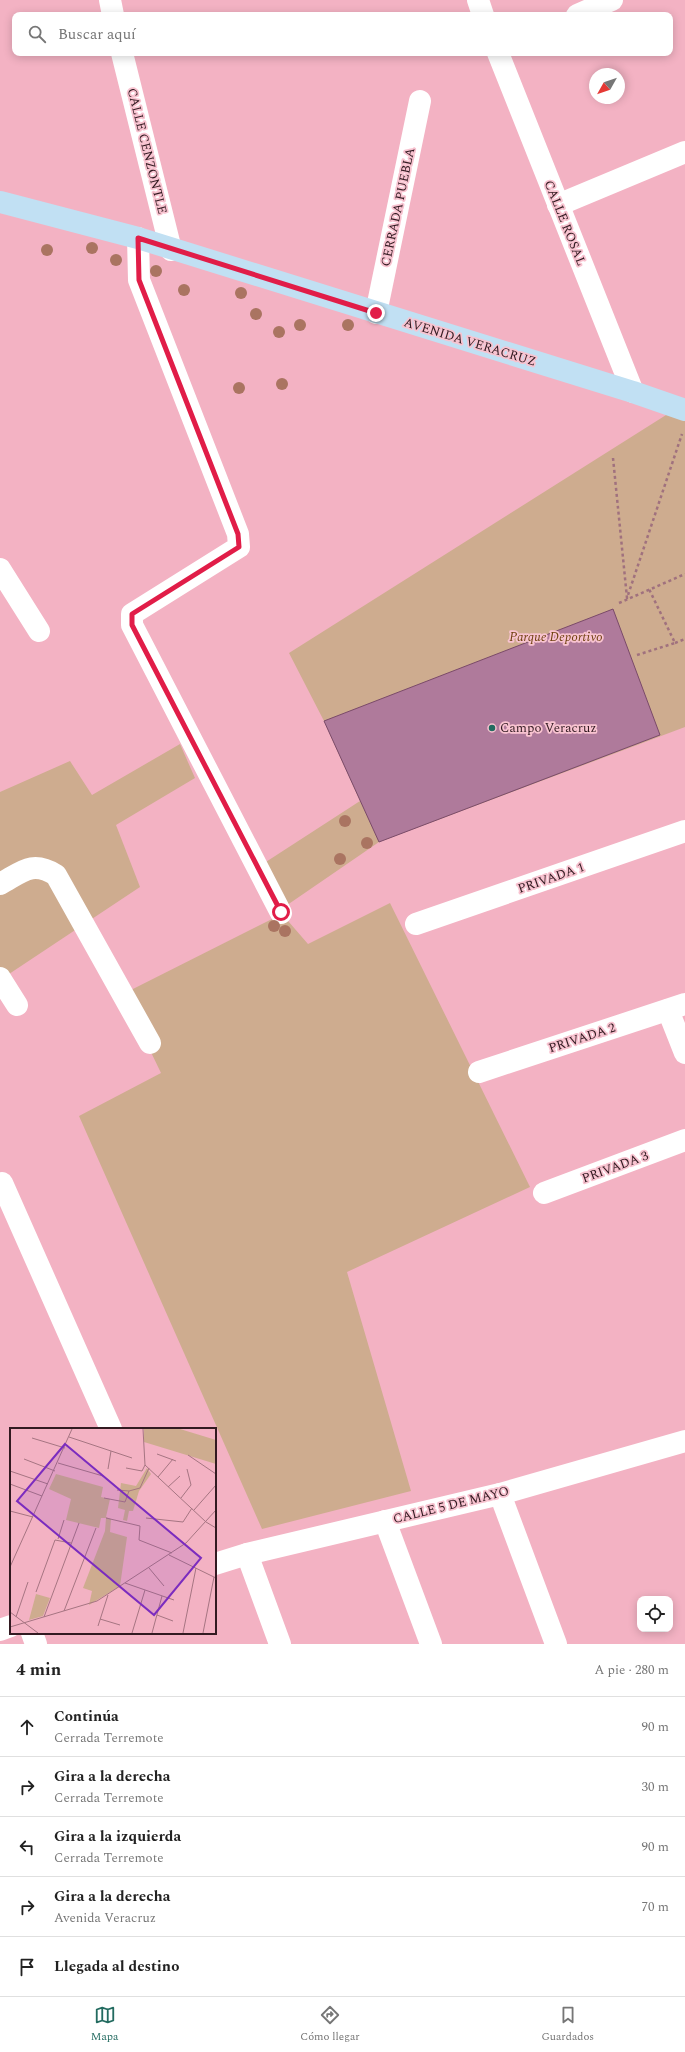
<!DOCTYPE html>
<html lang="es">
<head>
<meta charset="utf-8">
<style>
  body { margin:0; font-family:Spectral,serif; background:#f6f6f6; color:#222 }
  .controls { position:absolute; right:12px; bottom:12px; display:grid; overflow:hidden; border-radius:8px; box-shadow:0 2px 10px #0003 }
  .controls button { width:36px; height:36px; display:grid; place-items:center; padding:0; border:0; border-bottom:1px solid #e0e0e0; background:#fff; color:#222; font:20px sans-serif }
  .compass { position:absolute; left:589px; top:68px; width:36px; height:36px; border-radius:50%; background:#fff; box-shadow:0 2px 10px #0003; rotate:230deg }
  .stop { position:absolute; width:12px; height:12px; margin:-9px; border:3px solid #e11d48; border-radius:50%; background:#fff }
  .stop.end { background:#e11d48; border-color:#fff; box-shadow:0 1px 4px #0008 }
  .list { margin:0; padding:0; list-style:none }
  h2 { display:flex; justify-content:space-between; align-items:center; height:52px; margin:0; padding:0 16px; font-size:17px }
  h2 small { font-size:13px; font-weight:400; color:#767676 }
  .list li { display:grid; grid-template-columns:26px 1fr auto; gap:12px; align-items:center; box-sizing:border-box; height:60px; padding:0 16px; border-top:1px solid #e0e0e0 }
  .list b { display:block; font-size:15px; white-space:nowrap }
  .list p { margin:0; font-size:13px; white-space:nowrap; color:#767676 }
  .list em { font-size:13px; font-style:normal; color:#767676 }
  .icon { flex:none; width:22px; height:22px; fill:none; stroke:currentColor; stroke-width:2; stroke-linecap:round; stroke-linejoin:round }
  .map { position:relative; flex:none; width:685px; height:1644px; overflow:hidden }
  .search { position:absolute; background:#fff; box-shadow:0 2px 10px #0003; left:12px; right:12px; top:12px; height:44px; display:flex; align-items:center; gap:10px; box-sizing:border-box; padding:0 14px; border-radius:8px; color:#767676; font-size:15px }
  .sheet { height:352px; background:#fff }
  nav { display:flex; justify-content:space-around; align-items:center; box-sizing:border-box; height:56px; border-top:1px solid #e0e0e0; background:#fff; font-size:11px; color:#767676 }
  nav a { display:grid; justify-items:center; gap:2px }
  nav .on { color:#236b60 }
  .map>svg:first-child { display:block }
  .green { fill:#ceac8f }
  .building { fill:#af7a9b; stroke:#7a4a69 }
  .lines { fill:none; stroke-linecap:round; stroke-linejoin:round }
  .path { stroke:#a0717e; stroke-width:2.5; stroke-dasharray:3 3; stroke-linecap:butt }
  .street { stroke:#fff; stroke-width:22 }
  .secondary { stroke:#c1e0f3; stroke-width:22 }
  .tree { fill:#aa7461 }
  .route { stroke:#e11d48; stroke-width:5 }
  .poi-dot { fill:#236b60; stroke:#f8c3d0; stroke-width:1.5 }
  .labels { text-anchor:middle; dominant-baseline:central; stroke-width:3.5; stroke-linejoin:round; paint-order:stroke }
  .street-label { font-size:13px; fill:#321a21; stroke:#f8c3d0 }
  .park-label { font-size:13px; font-style:italic; fill:#6f4110; stroke:#f8c3d0 }
  .poi-label { font-size:13px; fill:#321a21; stroke:#f8c3d0; text-anchor:start }
  .inset-road { fill:none; stroke:#a67582; stroke-width:1 }
  .view { fill:#7b2cbf; fill-opacity:0.15; stroke:#7b2cbf; stroke-width:2 }
  .inset-edge { fill:none; stroke:#321a21; stroke-width:2 }
</style>
</head>
<body>
<div class="map">
<svg width="685" height="1644" viewBox="0 0 685 1644">
  <rect width="100%" height="100%" fill="#f3b2c3"/>
  <!-- green -->
  <g class="green">
    <polygon points="674,410 685,413 685,727 379,842 277,912 255,869 360,801 324,721 289,653"/>
    <polygon points="180,744 195,778 116,825 140,887 0,980 0,792 70,761 92,795"/>
    <polygon points="390,903 530,1187 347,1272 411,1491 262,1529 79,1116 161,1073 123,994 282,914 308,944"/>
  </g>
  <!-- building -->
  <polygon class="building" points="613,609 660,735 379,842 324,721"/>
  <g class="lines">
    <!-- path -->
    <g class="path">
      <polyline points="613,458 627,598 682,434"/>
      <polyline points="619,603 685,574"/>
      <polyline points="675,643 685,639"/>
      <polyline points="637,655 675,643 649,589"/>
    </g>
    <!-- street -->
    <g class="street">
      <polyline points="110,0 113,15"/>
      <polyline points="478,0 483,15"/>
      <polyline points="577,15 612,0"/>
      <polyline points="122,53 171,250"/>
      <polyline points="498,53 633,392"/>
      <polyline points="558,205 685,152"/>
      <polyline points="138,238 139,280 238,534 239,547 132,614 132,625 281,913"/>
      <polyline points="376,313 420,101"/>
      <polyline points="0,569 39,631"/>
      <path d="M0,884C22,872 32,860 56,875L150,1043"/>
      <polyline points="416,924 685,831"/>
      <polyline points="0,978 17,1005"/>
      <polyline points="668,1010 685,1053"/>
      <polyline points="479,1072 685,1004"/>
      <polyline points="2,1183 111,1429"/>
      <polyline points="544,1193 685,1140"/>
      <polyline points="500,1494 556,1644"/>
      <polyline points="385,1521 431,1644"/>
      <polyline points="247,1554 280,1644"/>
      <polyline points="215,1564 247,1554 500,1494 685,1441"/>
      <polyline points="0,1630 11,1626"/>
      <polyline points="32,1633 36,1644"/>
    </g>
    <!-- secondary -->
    <polyline class="secondary" points="0,202 138,238 633,392 685,410"/>
  </g>
  <!-- trees -->
  <g class="tree">
    <circle cx="92" cy="248" r="6"/>
    <circle cx="47" cy="250" r="6"/>
    <circle cx="116" cy="260" r="6"/>
    <circle cx="156" cy="271" r="6"/>
    <circle cx="184" cy="290" r="6"/>
    <circle cx="241" cy="293" r="6"/>
    <circle cx="256" cy="314" r="6"/>
    <circle cx="300" cy="325" r="6"/>
    <circle cx="348" cy="325" r="6"/>
    <circle cx="279" cy="332" r="6"/>
    <circle cx="282" cy="384" r="6"/>
    <circle cx="239" cy="388" r="6"/>
    <circle cx="345" cy="821" r="6"/>
    <circle cx="367" cy="843" r="6"/>
    <circle cx="340" cy="859" r="6"/>
    <circle cx="274" cy="926" r="6"/>
    <circle cx="285" cy="931" r="6"/>
  </g>
  <g class="lines">
    <!-- route -->
    <polyline class="route" points="281,912 132,625 132,614 239,547 238,534 139,280 138,238 376,313"/>
  </g>
  <!-- markers -->
  <circle class="poi-dot" cx="492" cy="728" r="4"/>
  <g class="labels">
    <!-- street labels -->
    <g class="street-label">
      <text transform="translate(147 151) rotate(76)">CALLE CENZONTLE</text>
      <text transform="translate(398 207) rotate(-78)">CERRADA PUEBLA</text>
      <text transform="translate(565 223) rotate(68)">CALLE ROSAL</text>
      <text transform="translate(470 342) rotate(17)">AVENIDA VERACRUZ</text>
      <text transform="translate(551 878) rotate(-19)">PRIVADA 1</text>
      <text transform="translate(582 1038) rotate(-18)">PRIVADA 2</text>
      <text transform="translate(615 1167) rotate(-20)">PRIVADA 3</text>
      <text transform="translate(451 1505) rotate(-14)">CALLE 5 DE MAYO</text>
    </g>
    <!-- park labels -->
    <g class="park-label">
      <text x="556" y="637">Parque Deportivo</text>
    </g>
    <!-- poi labels -->
    <g class="poi-label">
      <text x="500" y="728">Campo Veracruz</text>
    </g>
  </g>
  <!-- overview -->
  <g transform="translate(10 1428)">
    <rect width="206" height="206" fill="#f3b2c3"/>
    <path d="M134,1H170L206,12V36L134,14ZM137,40L141,46L129,63L123,83H119L117,93L113,92L115,82L108,80L111,55L126,58ZM46,46L93,59L91,69L100,71L96,89L101,91L100,104L117,109L110,158L79,177L82,163L73,160L95,103L96,90H91L89,100L56,92L61,71L39,61ZM26,166L40,170L33,188L19,192Z" fill="#ceac8f"/>
    <path class="inset-road" d="M133,1L135,37L196,94L206,100M59,9L122,30M22,10L55,20M147,26L166,33M178,27L206,46M14,31L45,43M48,35L93,48M116,40L132,43L135,37M98,41L101,23M0,43L38,56M148,49L163,31M0,56L32,68M158,59L170,48M107,62L119,63L130,60L139,40M94,70L115,74L119,63M171,70L181,57L177,41M184,82L206,57M0,83L23,89M96,90L130,98L129,112L162,125M136,90L173,94L182,80M48,111L54,92M159,127L206,150M0,139L62,1M139,140L154,158M115,155L164,172M26,164L45,112L61,115M54,183L86,100M0,184L28,205M147,187L163,193M6,189L18,154M34,189L69,95M90,191L110,197M88,198L98,167M0,199L87,173L176,115L206,82M122,205L135,162M142,205L152,168M173,205L186,140M193,205L204,149"/>
    <path class="view" d="M55,16L191,130L144,187L7,73Z"/>
    <rect width="206" height="206" class="inset-edge"/>
  </g>
</svg>
<div class="controls">
<button><svg class="icon" aria-label="locate" viewBox="0 0 24 24"><circle cx="12" cy="12" r="6"/><path d="M12 2v4M12 18v4M2 12h4M18 12h4"/></svg></button>
</div>
<svg class="compass" viewBox="-18 -18 36 36"><path d="M0-13l5 13h-10z" fill="#e53935"/><path d="M0 13l5-13h-10z" fill="#767676"/></svg>
<div class="stop" style="left:281px;top:912px"></div>
<div class="stop end" style="left:376px;top:313px"></div>
<div class="search"><svg class="icon" aria-label="search" viewBox="0 0 24 24"><circle cx="10" cy="10" r="6"/><path d="M15 15l6 6"/></svg>Buscar aquí</div>
</div>
<section class="sheet">
<h2>4 min<small>A pie · 280 m</small></h2>
<ul class="list">
<li><svg class="icon" aria-label="ahead" viewBox="0 0 24 24"><path d="M12 20V5M6 11l6-6 6 6"/></svg><div><b>Continúa</b><p>Cerrada Terremote</p></div><em>90 m</em></li>
<li><svg class="icon" aria-label="right" viewBox="0 0 24 24"><path d="M7 20v-9h11M14 6l5 5-5 5"/></svg><div><b>Gira a la derecha</b><p>Cerrada Terremote</p></div><em>30 m</em></li>
<li><svg class="icon" aria-label="left" viewBox="0 0 24 24"><path d="M17 20v-9H6M10 6l-5 5 5 5"/></svg><div><b>Gira a la izquierda</b><p>Cerrada Terremote</p></div><em>90 m</em></li>
<li><svg class="icon" aria-label="right" viewBox="0 0 24 24"><path d="M7 20v-9h11M14 6l5 5-5 5"/></svg><div><b>Gira a la derecha</b><p>Avenida Veracruz</p></div><em>70 m</em></li>
<li><svg class="icon" aria-label="arrive" viewBox="0 0 24 24"><path d="M6 21V4h12l-3 4 3 4H6"/></svg><div><b>Llegada al destino</b></div></li>
</ul>
</section>
<nav>
<a class="on"><svg class="icon" aria-label="map" viewBox="0 0 24 24"><path d="M3 6l6-2 6 2 6-2v14l-6 2-6-2-6 2zM9 4v14M15 6v14"/></svg>Mapa</a>
<a><svg class="icon" aria-label="directions" viewBox="0 0 24 24"><path d="M12 3l9 9-9 9-9-9zM9 14v-3h6M13 9l2 2-2 2"/></svg>Cómo llegar</a>
<a><svg class="icon" aria-label="saved" viewBox="0 0 24 24"><path d="M7 4h10v16l-5-4-5 4z"/></svg>Guardados</a>
</nav>
</body>
</html>
